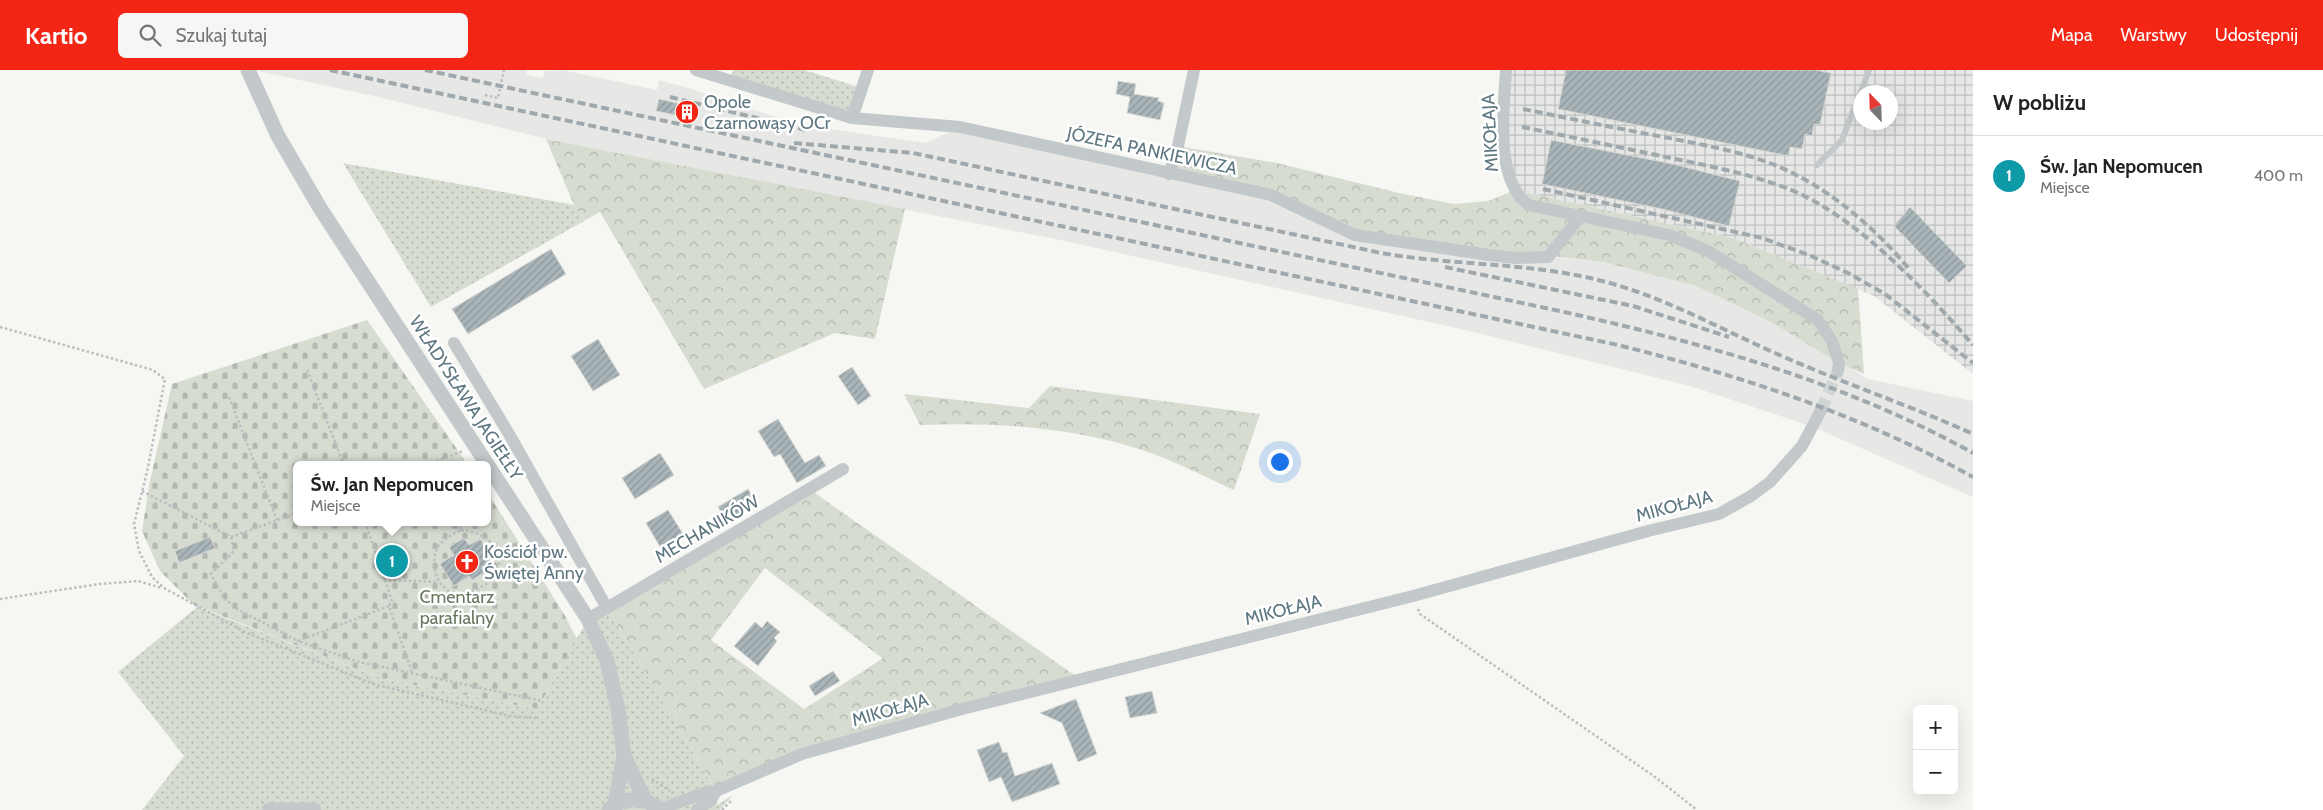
<!DOCTYPE html>
<html lang="pl">
<head>
<meta charset="utf-8">
<style>
  body { margin:0; font-family:Cabin,sans-serif; background:#f6f6f6; color:#222 }
  .controls { position:absolute; right:15px; bottom:15px; display:grid; overflow:hidden; border-radius:8px; box-shadow:0 5px 20px #0002 }
  .controls button { width:45px; height:45px; display:grid; place-items:center; padding:0; border:0; border-bottom:1px solid #e0e0e0; background:#fff; color:#222; font:25px sans-serif }
  .compass { position:absolute; left:1853px; top:15px; width:45px; height:45px; border-radius:50%; background:#fff; box-shadow:0 5px 20px #0002; rotate:337deg }
  .you { position:absolute; left:1279px; top:391px; width:18px; height:18px; margin:-12px; border:4px solid #fff; border-radius:50%; background:#1a73e8; box-shadow:0 0 0 8px #1a73e833 }
  .badge { display:grid; place-items:center; width:32px; height:32px; border-radius:50%; background:#f32615; color:#fff; font-size:16px; font-weight:700 }
  .pin { position:absolute; translate:-50% -50%; border:2px solid #fff; box-shadow:0 1px 5px #0006 }
  .popup { position:absolute; left:293px; top:391px; width:198px; height:65px; box-sizing:border-box; display:grid; place-content:center; border-radius:8px; background:#fff; filter:drop-shadow(0 1px 4px #0005); font-size:16px; white-space:nowrap; color:#767676 }
  .popup b { font-size:19px; color:#222 }
  .popup::after { content:''; position:absolute; left:50%; top:100%; margin-left:-10px; border:10px solid transparent; border-top-color:#fff }
  .list { margin:0; padding:0; list-style:none }
  h2 { display:flex; justify-content:space-between; align-items:center; height:65px; margin:0; padding:0 20px; font-size:21px }
  h2 small { font-size:16px; font-weight:400; color:#767676 }
  .list li { display:grid; grid-template-columns:32px 1fr auto; gap:15px; align-items:center; box-sizing:border-box; height:80px; padding:0 20px; border-top:1px solid #e0e0e0 }
  .list b { display:block; font-size:19px; white-space:nowrap }
  .list p { margin:0; font-size:16px; white-space:nowrap; color:#767676 }
  .list em { font-size:16px; font-style:normal; color:#767676 }
  .icon { flex:none; width:28px; height:28px; fill:none; stroke:currentColor; stroke-width:2; stroke-linecap:round; stroke-linejoin:round }
  .map { position:relative; flex:none; width:1973px; height:740px; overflow:hidden }
  header { display:flex; align-items:center; gap:30px; box-sizing:border-box; height:70px; padding:0 25px; background:#f32615; color:#fff }
  header strong { font-size:24px }
  nav { display:flex; gap:28px; margin-inline-start:auto; font-size:18px }
  .search { width:350px; height:45px; background:#f6f6f6; display:flex; align-items:center; gap:12px; box-sizing:border-box; padding:0 18px; border-radius:8px; color:#767676; font-size:19px }
  main { display:flex }
  aside { flex:1; background:#fff }
  .map>svg:first-child { display:block }
  .built { fill:#e7e7e6 }
  .industrial { fill:url(#industrial-grid); fill-rule:evenodd }
  .grass { fill:url(#grass-dots) }
  .forest { fill:url(#forest-crowns); fill-rule:evenodd }
  .cemetery { fill:url(#cemetery-stones) }
  .building { fill:url(#building-hatch); stroke:#d8d7d5 }
  .lines { fill:none; stroke-linecap:round; stroke-linejoin:round }
  .minor-tunnel { stroke:#d0d6d6; stroke-width:12; stroke-dasharray:12 6; stroke-linecap:butt }
  .path { stroke:#babec0; stroke-width:2.5; stroke-dasharray:2.5 2.5; stroke-linecap:butt }
  .service { stroke:#c3c8cb; stroke-width:6 }
  .minor { stroke:#c3c8cb; stroke-width:12 }
  .tertiary { stroke:#c3c8cb; stroke-width:15 }
  .rail { stroke:#9fa9ad; stroke-width:4; stroke-dasharray:8 4; stroke-linecap:butt }
  .labels { text-anchor:middle; dominant-baseline:central; stroke-width:5; stroke-linejoin:round; paint-order:stroke }
  .poi-label { font-size:18px; fill:#5e7780; stroke:#fff; text-anchor:start }
  .street-label { font-size:18px; fill:#5e7780; stroke:#fff }
  .park-label { font-size:18px; fill:#66785e; stroke:#fff }
</style>
</head>
<body>
<header>
<strong>Kartio</strong>
<div class="search"><svg class="icon" aria-label="search" viewBox="0 0 24 24"><circle cx="10" cy="10" r="6"/><path d="M15 15l6 6"/></svg>Szukaj tutaj</div>
<nav><a>Mapa</a><a>Warstwy</a><a>Udostępnij</a></nav>
</header>
<main>
<div class="map">
<svg width="1973" height="740" viewBox="0 0 1973 740">
  <defs>
    <pattern id="industrial-grid" width="8" height="8" patternUnits="userSpaceOnUse" patternTransform="scale(1.25)"><rect width="8" height="8" fill="#e7e7e6"/><path d="M0 4h8M4 0v8" fill="none" stroke="#bec0c0"/></pattern>
    <pattern id="grass-dots" width="8" height="8" patternUnits="userSpaceOnUse" patternTransform="scale(1.25)"><rect width="8" height="8" fill="#d7dcd1"/><path d="M2 2h.1M6 6h.1" fill="none" stroke="#b2b7af" stroke-width="1.8" stroke-linecap="round"/></pattern>
    <pattern id="forest-crowns" width="20" height="18" patternUnits="userSpaceOnUse" patternTransform="scale(1.25)"><rect width="20" height="18" fill="#d7dcd1"/><path d="M2 6a3 3 0 1 1 6 0M12 15a3 3 0 1 1 6 0" fill="none" stroke="#b2b7af"/></pattern>
    <pattern id="cemetery-stones" width="16" height="16" patternUnits="userSpaceOnUse" patternTransform="scale(1.25)"><rect width="16" height="16" fill="#d7dcd1"/><path d="M2 7V4a2 2 0 0 1 4 0v3zM10 15v-3a2 2 0 0 1 4 0v3z" fill="#b2b7af"/></pattern>
    <pattern id="building-hatch" width="6" height="6" patternUnits="userSpaceOnUse" patternTransform="scale(1.25)"><rect width="6" height="6" fill="#a9b5b8"/><path d="M-1 1l2-2M0 6l6-6M5 7l2-2" fill="none" stroke="#8d989b"/></pattern>
  </defs>
  <rect width="100%" height="100%" fill="#f6f6f2"/>
  <!-- built -->
  <polygon class="built" points="253,0 527,0 526,5 543,8 544,1 563,0 657,20 659,10 692,19 796,54 925,73 960,57 1548,187 1603,192 1696,216 1771,252 1868,309 1973,331 1973,427 1813,357 1690,316 1465,260 1065,171 546,69 374,26"/>
  <!-- industrial -->
  <path class="industrial" d="M1506,0H1973V304L1874,226L1733,168L1515,120L1510,111ZM1860,22H1890V52H1860Z"/>
  <!-- grass -->
  <g class="grass">
    <polygon points="733,0 804,0 862,18 852,48 731,11"/>
    <polygon points="343,93 574,135 584,151 431,237"/>
    <polygon points="197,537 380,608 537,639 588,549 607,538 716,721 717,735 733,725 720,740 142,740 184,686 118,602"/>
  </g>
  <!-- forest -->
  <g class="forest">
    <polygon points="546,69 905,139 875,269 835,263 704,319 600,142 584,151 574,135"/>
    <polygon points="1178,76 1277,93 1399,123 1454,134 1488,131 1515,120 1733,168 1858,219 1864,304 1839,293 1771,252 1696,216 1603,192 1355,165 1271,125 1169,104"/>
    <path d="M1050,316L1260,344L1234,420C1203,406 1171,389 1139,379C1069,357 993,352 920,355L904,324L1029,338Z"/>
    <path d="M809,419L1080,609L817,679L716,721L607,538ZM765,498L882,588V589L804,639L711,570Z"/>
  </g>
  <!-- cemetery -->
  <polygon class="cemetery" points="367,250 468,395 297,395 297,452 487,452 487,422 564,544 577,569 537,639 380,608 194,535 160,501 142,461 150,411 172,314"/>
  <!-- building -->
  <g class="building">
    <polygon points="1566,0 1816,0 1831,3 1820,55 1814,54 1812,66 1805,64 1802,79 1790,77 1789,86 1558,39"/>
    <polygon points="1118,11 1136,14 1134,24 1159,28 1158,31 1164,33 1160,50 1127,43 1130,27 1116,24"/>
    <polygon points="659,29 698,38 695,49 656,41"/>
    <polygon points="1551,70 1673,94 1740,111 1729,156 1662,139 1542,114"/>
    <polygon points="1910,137 1967,196 1949,213 1894,156"/>
    <polygon points="551,179 566,204 468,264 452,239"/>
    <polygon points="598,269 620,305 593,321 571,286"/>
    <polygon points="852,297 871,326 858,335 838,306"/>
    <polygon points="778,349 805,393 819,385 826,396 797,413 780,384 774,387 758,361"/>
    <polygon points="660,383 674,405 635,429 622,408"/>
    <polygon points="748,419 757,435 727,452 718,437"/>
    <polygon points="668,440 685,467 662,480 646,453"/>
    <polygon points="210,467 215,478 179,493 175,481"/>
    <polygon points="464,468 469,475 480,469 494,490 482,497 485,502 472,510 469,506 454,516 440,494 454,485 449,477"/>
    <polygon points="767,551 780,562 774,568 777,571 758,596 734,576 755,552 762,558"/>
    <polygon points="833,601 840,611 815,626 809,616"/>
    <polygon points="1152,621 1157,643 1130,648 1125,627"/>
    <polygon points="1076,629 1097,684 1078,692 1062,653 1040,643"/>
    <polygon points="999,672 1003,683 1007,682 1015,706 1052,693 1060,714 1012,732 1001,707 989,712 977,680"/>
  </g>
  <g class="lines">
    <!-- minor-tunnel -->
    <polyline class="minor-tunnel" points="1821,340 1838,301"/>
    <!-- path -->
    <g class="path">
      <polyline points="485,25 498,28 504,0"/>
      <polyline points="0,257 153,300 165,309 147,402 134,454 139,481 152,507 164,518 245,562 373,614 510,646 539,648"/>
      <polyline points="307,300 344,395"/>
      <polyline points="229,327 277,450"/>
      <polyline points="427,395 463,381"/>
      <polyline points="142,421 231,467 297,443"/>
      <polyline points="365,452 385,510 439,512"/>
      <polyline points="458,452 461,460"/>
      <path d="M461,460C507,464 514,511 467,522C459,524 451,524 445,518C435,510 431,491 437,479C441,470 453,464 461,460Z"/>
      <polyline points="231,467 234,481 211,504 224,528 237,539 298,571"/>
      <polyline points="385,510 392,531 389,536 412,602"/>
      <polyline points="0,529 99,514 138,511 162,518"/>
      <polyline points="389,536 298,571 359,592 542,631"/>
      <polyline points="1418,539 1420,544 1655,707 1697,740"/>
      <polyline points="652,709 670,721"/>
      <polyline points="722,740 732,730"/>
    </g>
    <!-- service -->
    <g class="service">
      <polyline points="1861,22 1869,0"/>
      <polyline points="1817,95 1842,70 1860,23"/>
    </g>
    <!-- minor -->
    <g class="minor">
      <polyline points="696,0 852,48 960,57 1271,125 1355,165 1489,185 1516,188 1548,187 1580,147"/>
      <path d="M1506,0C1504,38 1494,111 1529,135L1669,165L1708,181L1818,250L1832,271L1839,293L1838,301"/>
      <polyline points="852,48 868,0"/>
      <polyline points="1169,104 1178,76 1194,0"/>
      <polyline points="454,273 509,364 607,538"/>
      <polyline points="588,549 843,399"/>
      <polyline points="661,739 706,722 716,721 802,684 962,639 1413,526 1648,461 1719,444 1751,426 1770,412 1802,376 1821,340"/>
      <polyline points="697,740 711,730 716,721"/>
    </g>
    <!-- tertiary -->
    <g class="tertiary">
      <polyline points="248,0 278,66 320,138 588,549 607,591 618,639 624,686 615,734"/>
      <polyline points="624,686 645,730"/>
      <path d="M609,739C625,726 646,727 662,740"/>
      <polyline points="269,740 314,740"/>
    </g>
    <!-- rail -->
    <g class="rail">
      <path d="M330,0L1618,275C1742,306 1861,345 1973,407"/>
      <path d="M425,0L1555,240C1700,272 1843,311 1973,383"/>
      <polyline points="670,27 806,60"/>
      <path d="M1523,39C1572,49 1620,59 1669,68C1703,75 1739,81 1772,94C1824,114 1874,156 1909,199"/>
      <path d="M1522,57C1572,67 1622,78 1671,88C1714,97 1756,105 1796,122C1861,151 1927,222 1973,275"/>
      <path d="M794,73L913,83L1381,183C1455,196 1533,192 1606,212C1669,229 1724,261 1784,287C1846,314 1911,336 1973,364"/>
      <polyline points="1543,119 1762,168 1809,185 1850,204 1885,224 1973,293"/>
      <polyline points="1445,197 1633,236 1729,267"/>
    </g>
  </g>
  <!-- icons -->
  <defs>
    <g id="building-disc" transform="scale(1.25)"><circle r="9.5" fill="#f32615" stroke="#fff"/><path d="M-4-6H4V6H1V3H-1V6H-4ZM-2.5-4.3h1.7v1.8h-1.7ZM.8-4.3h1.7v1.8H.8ZM-2.5-1h1.7V.8h-1.7ZM.8-1h1.7V.8H.8Z" fill="#fff"/></g>
    <g id="church-disc" transform="scale(1.25)"><circle r="9.5" fill="#f32615" stroke="#fff"/><path d="M-1.2-6h2.4v3.5h3.3v2.4h-3.3V6h-2.4V-.1h-3.3v-2.4h3.3Z" fill="#fff"/></g>
  </defs>
  <g fill-rule="evenodd">
    <use href="#building-disc" x="687" y="42"/>
    <use href="#church-disc" x="467" y="492"/>
  </g>
  <g class="labels">
    <!-- poi labels -->
    <g class="poi-label">
      <text x="704" y="32">Opole<tspan x="704" dy="21">Czarnowąsy OCr</tspan></text>
      <text x="484" y="482">Kościół pw.<tspan x="484" dy="21">Świętej Anny</tspan></text>
    </g>
    <!-- street labels -->
    <g class="street-label">
      <text transform="translate(1490 63) rotate(-93)">MIKOŁAJA</text>
      <text transform="translate(1152 81) rotate(12)">JÓZEFA PANKIEWICZA</text>
      <text transform="translate(466 328) rotate(57)">WŁADYSŁAWA JAGIEŁŁY</text>
      <text transform="translate(1674 436) rotate(-15)">MIKOŁAJA</text>
      <text transform="translate(707 459) rotate(-30)">MECHANIKÓW</text>
      <text transform="translate(1283 540) rotate(-14)">MIKOŁAJA</text>
      <text transform="translate(890 640) rotate(-16)">MIKOŁAJA</text>
    </g>
    <!-- park labels -->
    <g class="park-label">
      <text x="457" y="527">Cmentarz<tspan x="457" dy="21">parafialny</tspan></text>
    </g>
  </g>
</svg>
<div class="controls">
<button>+</button>
<button>−</button>
</div>
<svg class="compass" viewBox="-18 -18 36 36"><path d="M0-13l5 13h-10z" fill="#e53935"/><path d="M0 13l5-13h-10z" fill="#767676"/></svg>
<div class="you"></div>
<div class="pin badge" style="left:392px;top:491px;background:#0f9aa8">1</div>
<div class="popup"><b>Św. Jan Nepomucen</b>Miejsce</div>
</div>
<aside>
<h2>W pobliżu<small></small></h2>
<ul class="list">
<li><span class="badge" style="background:#0f9aa8">1</span><div><b>Św. Jan Nepomucen</b><p>Miejsce</p></div><em>400 m</em></li>
</ul>
</aside>
</main>
</body>
</html>
